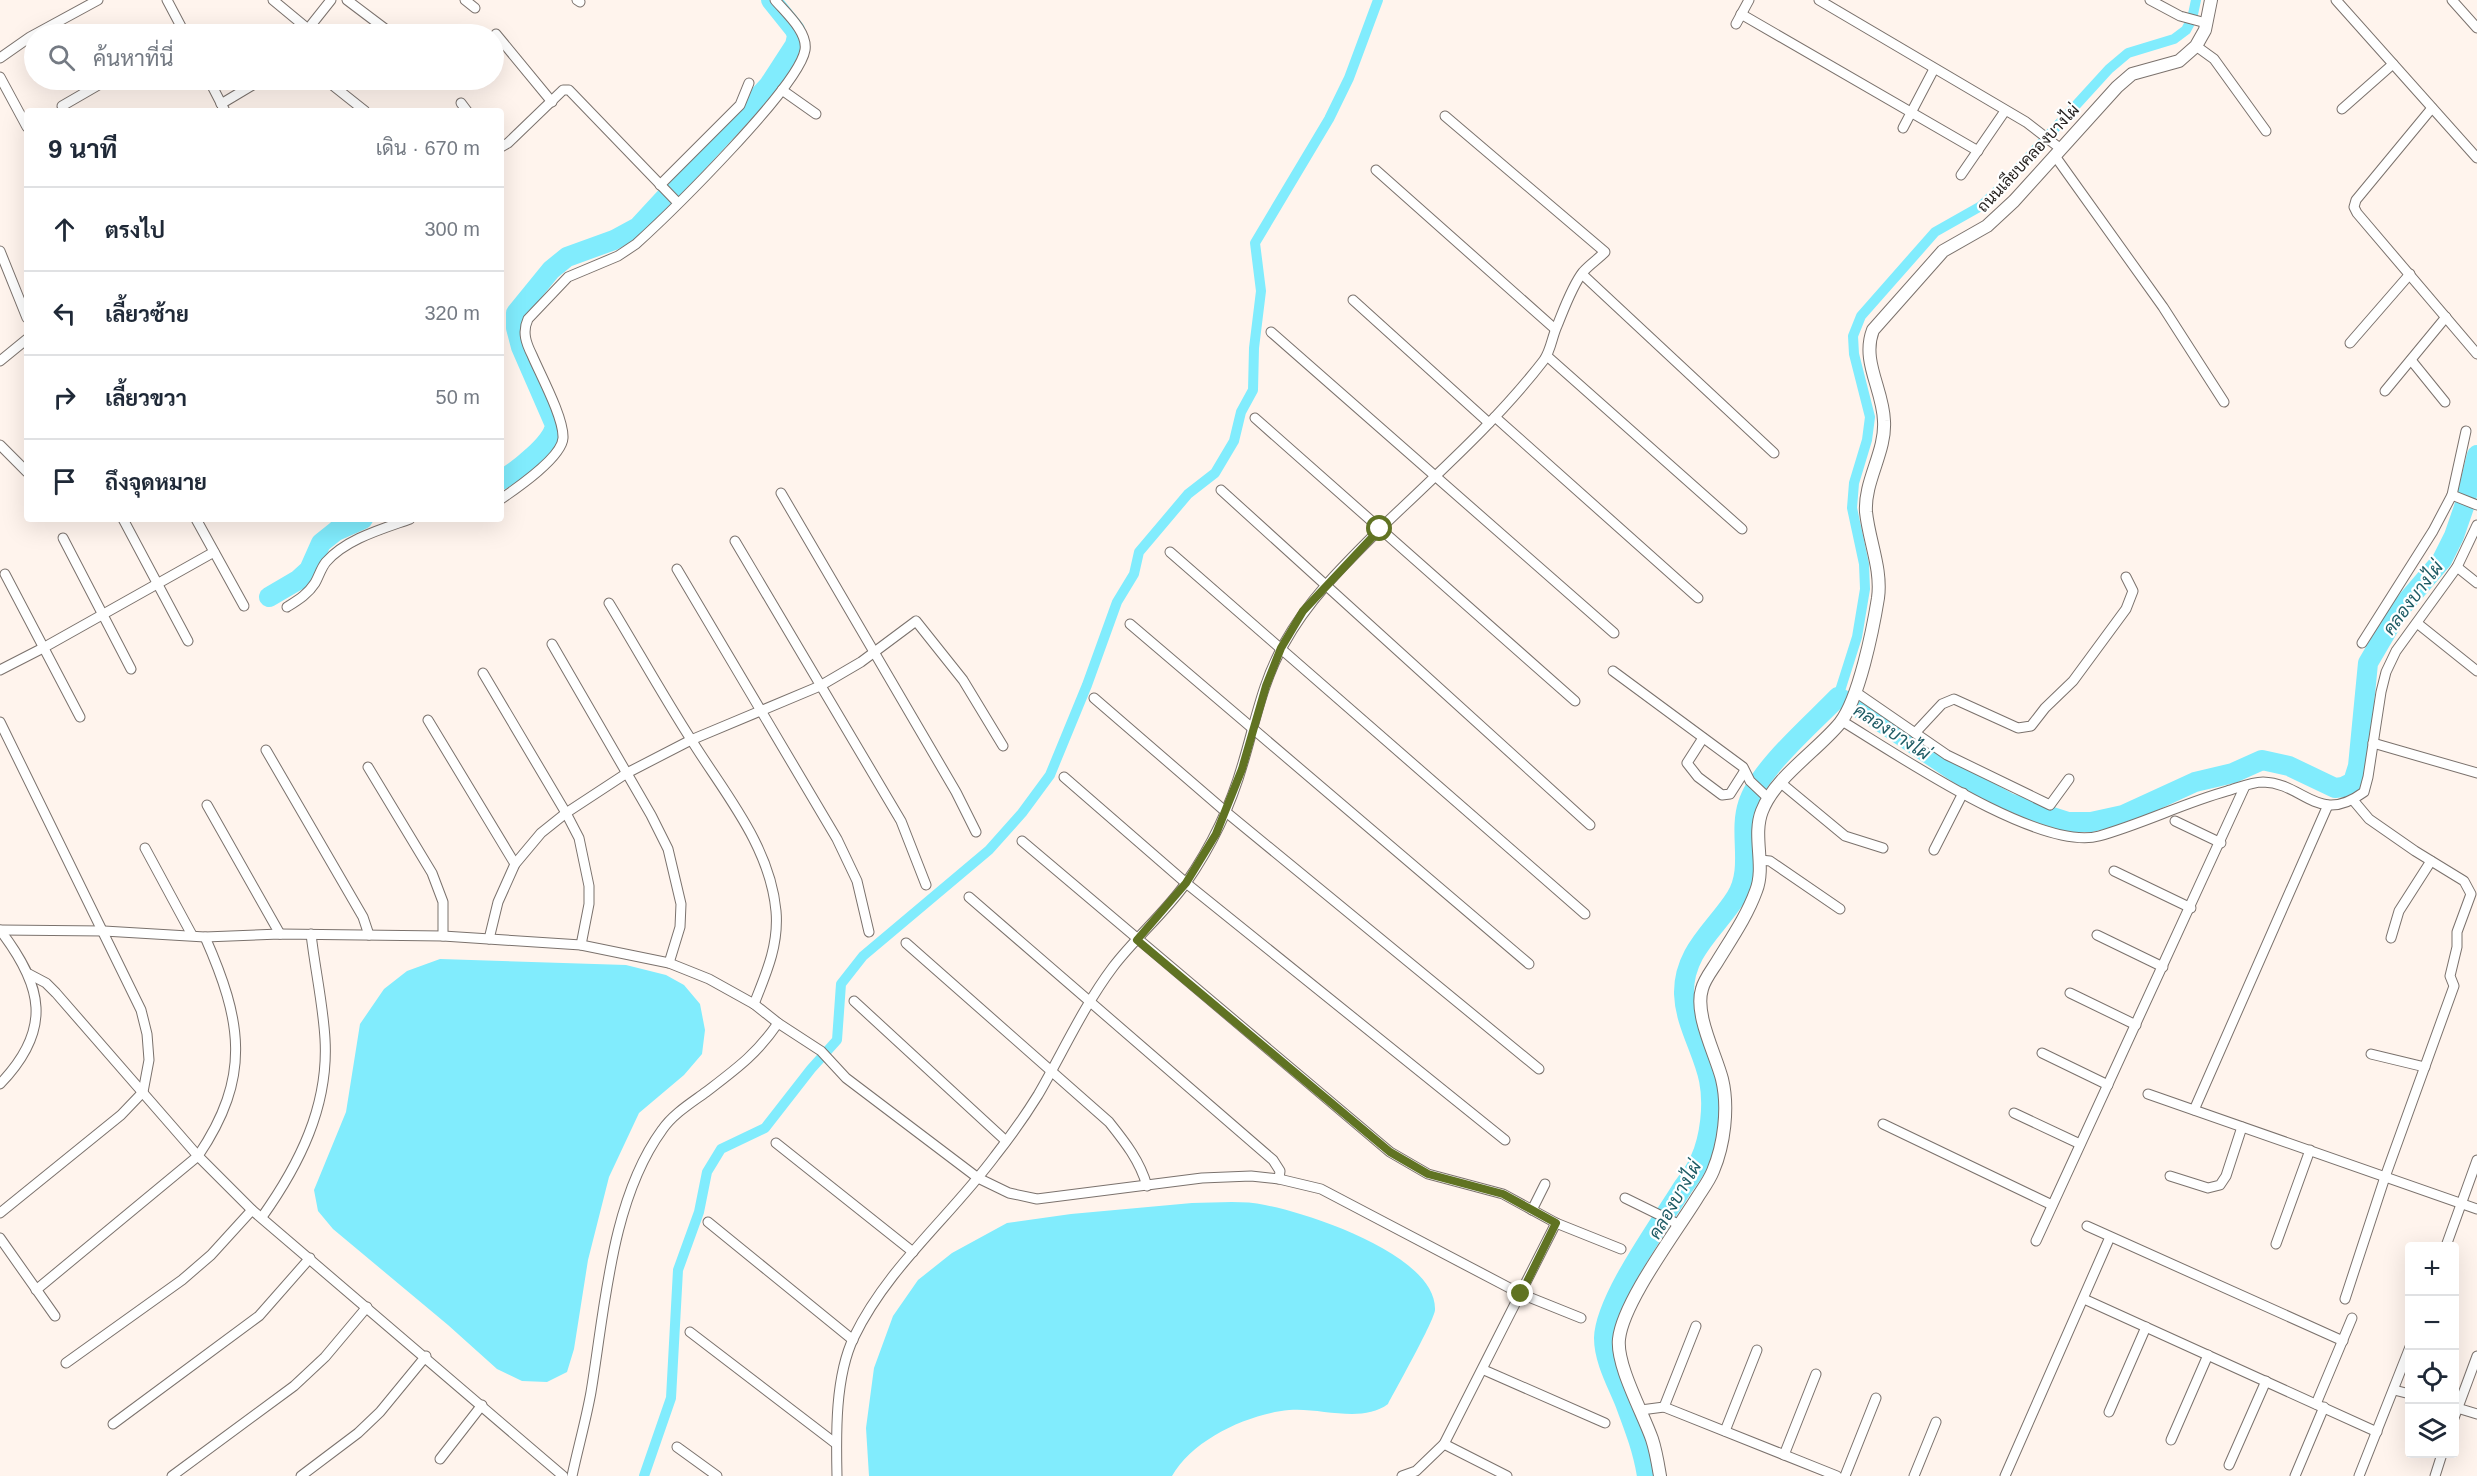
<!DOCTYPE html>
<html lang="th">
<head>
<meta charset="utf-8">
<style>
  body { margin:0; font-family:Arial,Sarabun,sans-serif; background:#f2f2f3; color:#1f2937 }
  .controls { position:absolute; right:18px; bottom:18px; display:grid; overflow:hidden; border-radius:6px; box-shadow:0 6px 24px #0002 }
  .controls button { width:54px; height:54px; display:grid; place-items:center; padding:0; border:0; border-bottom:2px solid #e0e1e3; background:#fff; color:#1f2937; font:30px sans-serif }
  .stop { position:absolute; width:18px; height:18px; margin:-14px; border:4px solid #607322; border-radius:50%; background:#fff }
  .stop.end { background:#607322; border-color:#fff; box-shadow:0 2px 6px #0008 }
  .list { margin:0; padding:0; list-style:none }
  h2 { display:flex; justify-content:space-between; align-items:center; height:78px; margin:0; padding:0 24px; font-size:26px }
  h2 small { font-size:20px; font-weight:400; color:#747a83 }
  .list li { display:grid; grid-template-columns:39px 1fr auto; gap:18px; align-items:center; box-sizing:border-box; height:84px; padding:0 24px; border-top:2px solid #e0e1e3 }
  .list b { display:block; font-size:22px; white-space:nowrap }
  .list em { font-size:20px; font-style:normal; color:#747a83 }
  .icon { flex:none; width:33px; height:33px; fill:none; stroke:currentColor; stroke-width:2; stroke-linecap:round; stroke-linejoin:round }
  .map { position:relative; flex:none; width:2477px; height:1476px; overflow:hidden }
  .search { position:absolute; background:#fff; box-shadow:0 6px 24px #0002; left:24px; top:24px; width:480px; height:66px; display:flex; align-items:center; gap:15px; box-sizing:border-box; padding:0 21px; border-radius:33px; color:#747a83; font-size:22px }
  .panel { position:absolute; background:#fff; box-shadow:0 6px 24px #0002; left:24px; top:108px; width:480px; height:414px; border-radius:6px }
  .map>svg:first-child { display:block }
  .water { fill:#81ecfd }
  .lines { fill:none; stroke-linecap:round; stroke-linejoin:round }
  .canal { stroke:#81ecfd; stroke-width:10 }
  .river { stroke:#81ecfd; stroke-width:20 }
  .minor-casing { stroke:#7b726d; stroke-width:11 }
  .tertiary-casing { stroke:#7b726d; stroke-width:14 }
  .minor { stroke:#fff; stroke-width:9 }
  .tertiary { stroke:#fff; stroke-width:12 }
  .route { stroke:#607322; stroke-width:8 }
  .labels { text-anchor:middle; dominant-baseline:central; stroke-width:4.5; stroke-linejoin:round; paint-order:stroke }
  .street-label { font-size:16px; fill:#272321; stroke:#fff }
  .water-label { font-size:18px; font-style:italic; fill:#1e5b64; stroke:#fff }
</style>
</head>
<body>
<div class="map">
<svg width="2477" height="1476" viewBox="0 0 2477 1476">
  <rect width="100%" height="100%" fill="#fff4ed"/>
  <!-- water -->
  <g class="water">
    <polygon points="440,959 626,965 666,975 684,985 700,1004 705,1030 702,1054 684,1075 639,1113 609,1177 588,1260 574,1349 567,1372 547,1382 522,1381 497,1369 448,1325 333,1229 318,1211 314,1190 346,1112 360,1024 384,989 407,971"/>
    <path d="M1192,1203C1215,1203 1242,1200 1265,1205C1308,1213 1437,1255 1435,1310C1434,1321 1396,1389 1388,1404C1361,1424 1320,1407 1289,1410C1248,1414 1193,1439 1172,1476H869L866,1428L874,1368L893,1316L918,1280L952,1253L1007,1223L1071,1214Z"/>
  </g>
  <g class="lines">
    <!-- canal -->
    <g class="canal">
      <polyline points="1838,697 1857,637 1865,589 1864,564 1852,508 1854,483 1867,440 1870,417 1854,354 1853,336 1861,316 1935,232 1981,206 2005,183 2109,69 2128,53 2174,39 2186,30 2192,19 2196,0"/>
      <polyline points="644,1476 671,1398 678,1270 699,1212 707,1172 721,1149 765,1128 811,1069 837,1040 841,984 863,956 989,850 1022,813 1050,775 1087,685 1117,602 1134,574 1139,552 1188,494 1215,473 1234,441 1241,412 1253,390 1254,348 1261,291 1255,243 1329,119 1349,78 1378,0"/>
    </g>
    <!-- river -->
    <g class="river">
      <path d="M501,480C517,471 553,443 555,425L521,347L516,328V313L551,270L567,257L614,240L638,227L769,85L795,45L797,36L795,30L771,0"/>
      <polyline points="269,597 298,580 309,570 321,543 336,531 363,519"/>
      <path d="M1647,1476C1643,1450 1634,1427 1625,1403C1617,1383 1604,1360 1604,1338C1605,1299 1661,1223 1683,1187C1689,1179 1696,1170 1700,1160C1710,1138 1714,1105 1709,1080C1703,1051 1685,1024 1684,994C1683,951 1716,929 1736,897C1754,868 1738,834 1748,804C1758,770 1812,724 1838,697L1866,712L1966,779L2009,803L2068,822H2091L2123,815L2195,782L2233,773L2262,760L2289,766L2335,788L2343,787L2353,782L2358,766L2368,663L2399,610L2442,560L2454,536L2464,507L2477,455"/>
    </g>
    <!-- minor casing -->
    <g class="minor-casing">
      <g id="minor">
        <polyline points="167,0 185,34"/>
        <polyline points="273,0 308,29"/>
        <polyline points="347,0 392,34"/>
        <polyline points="465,0 475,8"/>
        <polyline points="577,0 580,2"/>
        <polyline points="1819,0 2026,122 2061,149"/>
        <polyline points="2150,0 2180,16 2206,23"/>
        <polyline points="2336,0 2477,158"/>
        <polyline points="2452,0 2477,28"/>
        <polyline points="1741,14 1978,151"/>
        <polyline points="1736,24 1749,0"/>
        <polyline points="304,34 331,0"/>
        <polyline points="496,34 552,102"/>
        <polyline points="2196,46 2214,59 2266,131"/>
        <polyline points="0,58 30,37 98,0"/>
        <polyline points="0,77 27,127"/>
        <polyline points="209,80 225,111"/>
        <polyline points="326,80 365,111"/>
        <polyline points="782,90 816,114"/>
        <polyline points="461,103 467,111"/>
        <polyline points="221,104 261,80"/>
        <polyline points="62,106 107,80"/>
        <polyline points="2432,108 2356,200 2354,207 2357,213 2477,354"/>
        <polyline points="2342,109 2393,64"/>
        <polyline points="1903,128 1934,69"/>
        <polyline points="501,147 508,143 563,90 569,90 678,203"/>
        <polyline points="2055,156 2163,307 2224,402"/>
        <polyline points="1376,170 1555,329"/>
        <polyline points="1961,175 2005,111"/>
        <polyline points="660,185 740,105 749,83"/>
        <polyline points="0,251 27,318"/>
        <polyline points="1582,274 1774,453"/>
        <polyline points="1353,300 1489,423"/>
        <polyline points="1271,332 1614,633"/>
        <polyline points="2350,343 2410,274"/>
        <polyline points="1547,356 1742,529"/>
        <polyline points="2411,360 2445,402"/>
        <polyline points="0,361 27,339"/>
        <polyline points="2385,391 2446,317"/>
        <polyline points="1495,417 1698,598"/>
        <polyline points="1255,418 1575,701"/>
        <polyline points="0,445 27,472"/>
        <polyline points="1221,490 1590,825"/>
        <polyline points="781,493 956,792 976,832"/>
        <polyline points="2452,495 2466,431"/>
        <path d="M501,499C517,488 562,457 563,438C564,418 540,374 532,355C526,343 522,332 528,319L568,277L618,256L636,244C669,214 799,87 805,50C808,32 786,13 775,0"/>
        <polyline points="123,519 188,641"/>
        <polyline points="196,519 244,606"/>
        <polyline points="63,538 131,669"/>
        <polyline points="735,541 901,821 926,885"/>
        <polyline points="1170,552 1585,914"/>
        <polyline points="2457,567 2477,583"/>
        <polyline points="677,569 837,839 857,881 869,932"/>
        <polyline points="5,574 80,717"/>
        <path d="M609,603C637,649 663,696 692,741C725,794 770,846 776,911C779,945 766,974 754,1004"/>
        <path d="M287,607C298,600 308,594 315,583C319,576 321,568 326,562C346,539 382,529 410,519"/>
        <polyline points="2417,623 2477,671"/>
        <polyline points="1130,624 1529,964"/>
        <polyline points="2362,643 2433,531 2452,495 2477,505"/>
        <polyline points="552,644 651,815 668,849 681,904 680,927 669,963"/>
        <polyline points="0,670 43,648 214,552"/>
        <polyline points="1613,671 1743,767 1750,781 1768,798"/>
        <polyline points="483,673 566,813 579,838 589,886 589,904 581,945"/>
        <polyline points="1857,693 1947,755 2050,805 2069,779"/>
        <polyline points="1094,698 1226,812 1539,1069"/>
        <polyline points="428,720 515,864"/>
        <path d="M1842,721C1895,753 2039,852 2099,836C2142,824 2184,803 2227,791C2238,788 2251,782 2263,782C2304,783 2318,826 2364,792L2368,777L2381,692L2386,672L2396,651L2457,567L2477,525"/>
        <polyline points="0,722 141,1010 147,1034 149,1060 143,1092 121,1115 0,1213"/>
        <polyline points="1915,733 1942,704 1954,699 2018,728 2031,726 2045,708 2073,681 2126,609 2133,591 2126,577"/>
        <polyline points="1703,738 1687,763 1698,777 1722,795 1730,794 1744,772"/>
        <polyline points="2373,743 2477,773"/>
        <polyline points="266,750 363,917 369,935"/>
        <polyline points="368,767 432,873 443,902 443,936"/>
        <polyline points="1064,777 1186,883 1505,1140"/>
        <polyline points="1781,783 1845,836 1883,848"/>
        <polyline points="207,805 280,934"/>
        <polyline points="2175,821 2221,843"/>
        <polyline points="1022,841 1390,1152 1428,1174 1503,1194 1556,1223 1621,1249"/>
        <polyline points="145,848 192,935"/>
        <polyline points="1934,850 1963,793"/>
        <polyline points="1760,860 1770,861 1840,909"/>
        <polyline points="2114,871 2191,908"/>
        <polyline points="969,897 1273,1160 1280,1171 1279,1179"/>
        <polyline points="0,930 104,931 205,937 280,934 443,936 581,945 669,963 709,979 754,1004 778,1023 821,1051 846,1078 978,1178 1009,1193 1037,1199 1202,1178 1251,1176 1279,1179 1321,1189 1521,1294 1581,1318"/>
        <path d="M0,930C43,986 53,1029 0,1084"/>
        <polyline points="2097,935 2163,967"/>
        <polyline points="2391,938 2399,911 2431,861"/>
        <polyline points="489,939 498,902 515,864 541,833 566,813 627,773 691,740 820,686 861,662 916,621 963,680 1003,746"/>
        <path d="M906,943L1109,1122C1125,1142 1140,1161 1147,1186"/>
        <polyline points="29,974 46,983 56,993 198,1156 252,1210 563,1476"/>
        <polyline points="2070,993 2136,1025"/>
        <polyline points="854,1001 1006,1141"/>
        <polyline points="2042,1053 2108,1085"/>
        <polyline points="2371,1054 2425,1067"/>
        <polyline points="2148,1094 2477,1209"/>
        <polyline points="2194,1110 2328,805"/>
        <polyline points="2014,1113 2080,1144"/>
        <polyline points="1883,1124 2052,1205"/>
        <polyline points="776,1143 913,1252"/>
        <polyline points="2170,1176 2208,1188 2220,1185 2226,1176 2242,1127"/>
        <polyline points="1625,1198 1680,1225"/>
        <polyline points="1532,1210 1545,1184"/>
        <path d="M262,1217C299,1165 329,1106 325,1039C323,1004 315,969 311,934"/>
        <polyline points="708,1222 853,1340"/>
        <polyline points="2087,1226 2343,1341"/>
        <polyline points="0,1238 55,1316"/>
        <polyline points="2036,1241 2245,786"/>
        <polyline points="2276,1244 2310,1150"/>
        <polyline points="2446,1246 2477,1160"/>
        <path d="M36,1290L198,1156C252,1076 242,1021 205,937"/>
        <polyline points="2084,1299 2377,1432"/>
        <polyline points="2345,1299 2385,1177 2454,986 2450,976 2457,947 2457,932 2471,894 2464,881 2415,851 2369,819 2353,800"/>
        <polyline points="690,1332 835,1443"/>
        <polyline points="66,1363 182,1280 211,1255 252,1210"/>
        <polyline points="1484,1370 1605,1423"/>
        <polyline points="2394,1390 2410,1394"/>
        <polyline points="2316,1404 2352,1318"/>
        <polyline points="1664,1407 1696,1326"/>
        <polyline points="2454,1407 2477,1414"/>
        <polyline points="1641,1410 1664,1407 1837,1476"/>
        <polyline points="2109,1412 2146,1327"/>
        <polyline points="2454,1418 2477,1356"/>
        <polyline points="113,1424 259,1316 310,1258"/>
        <polyline points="1725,1431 1757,1350"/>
        <polyline points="2171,1440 2208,1355"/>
        <polyline points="1444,1444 1507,1476"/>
        <polyline points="677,1447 717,1476"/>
        <polyline points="1784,1455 1816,1374"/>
        <polyline points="440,1459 482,1405"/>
        <polyline points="2229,1465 2266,1381"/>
        <polyline points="172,1476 294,1386 325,1357 367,1307"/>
        <polyline points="301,1476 358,1433 380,1412 426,1356"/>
        <path d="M572,1476C578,1448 586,1420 591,1392C605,1308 611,1200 662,1130C673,1114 691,1103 706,1092C736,1069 757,1054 778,1023"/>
        <path d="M837,1476C836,1434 835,1376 854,1337C888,1267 949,1218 995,1156C1010,1137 1025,1116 1038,1095C1063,1052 1083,1007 1113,967C1135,938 1164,914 1186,883C1211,847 1231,805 1243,763C1255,723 1263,680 1284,644C1309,598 1347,562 1384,525C1439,472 1497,421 1544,360C1551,350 1552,337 1557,326C1564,309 1572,286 1583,272C1589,265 1598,259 1605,252L1445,116"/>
        <polyline points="1402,1476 1416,1471 1444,1444 1556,1223"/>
        <polyline points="1845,1476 1876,1398"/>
        <polyline points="1914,1476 1936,1422"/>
        <polyline points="2005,1476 2110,1237"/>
        <polyline points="2295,1476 2324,1407"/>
        <polyline points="2359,1476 2410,1347"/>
        <polyline points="2435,1476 2442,1454"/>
      </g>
    </g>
    <!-- tertiary casing -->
    <g class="tertiary-casing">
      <path id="tertiary" d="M1660,1476C1658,1464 1656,1451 1652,1439C1643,1413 1616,1365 1619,1339C1623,1302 1676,1232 1697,1198C1702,1190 1709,1181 1713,1171C1724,1145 1729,1108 1722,1079C1716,1055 1694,1014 1702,989C1704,980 1712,970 1717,962C1731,939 1747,916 1756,891C1766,866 1752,836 1762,811C1775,777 1817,751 1840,723C1859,699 1873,629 1878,598C1882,569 1869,541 1866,512C1864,481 1886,452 1884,421C1883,389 1861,361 1873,330L1943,251L1987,226L2014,201L2117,87L2132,74L2179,61L2196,46L2205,30L2211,0"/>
    </g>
    <!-- minor -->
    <use href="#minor" class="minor"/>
    <!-- tertiary -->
    <use href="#tertiary" class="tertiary"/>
  </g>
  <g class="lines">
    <!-- route -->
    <polyline class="route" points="1380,529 1303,611 1281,648 1266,686 1242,769 1216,834 1186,883 1137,940 1390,1152 1428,1174 1503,1194 1556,1223 1521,1294"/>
  </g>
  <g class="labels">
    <!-- street labels -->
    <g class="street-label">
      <text transform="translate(2028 158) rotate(-47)">ถนนเลียบคลองบางไผ่</text>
    </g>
    <!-- water labels -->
    <g class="water-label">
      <text transform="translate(2413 598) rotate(-53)">คลองบางไผ่</text>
      <text transform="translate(1892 732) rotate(33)">คลองบางไผ่</text>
      <text transform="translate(1675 1200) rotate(-60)">คลองบางไผ่</text>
    </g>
  </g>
</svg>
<div class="controls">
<button>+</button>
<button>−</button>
<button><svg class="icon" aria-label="locate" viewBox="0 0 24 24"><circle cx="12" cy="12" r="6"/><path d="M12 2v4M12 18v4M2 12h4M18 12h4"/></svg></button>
<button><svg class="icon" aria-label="layers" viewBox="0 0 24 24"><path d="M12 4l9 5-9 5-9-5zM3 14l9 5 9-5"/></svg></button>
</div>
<div class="stop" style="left:1380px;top:529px"></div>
<div class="stop end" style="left:1521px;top:1294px"></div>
<div class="search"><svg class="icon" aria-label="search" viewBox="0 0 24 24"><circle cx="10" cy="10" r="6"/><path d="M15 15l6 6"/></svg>ค้นหาที่นี่</div>
<section class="panel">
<h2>9 นาที<small>เดิน · 670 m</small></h2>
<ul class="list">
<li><svg class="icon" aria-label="ahead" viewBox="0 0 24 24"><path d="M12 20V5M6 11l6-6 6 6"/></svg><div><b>ตรงไป</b></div><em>300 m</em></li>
<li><svg class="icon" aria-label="left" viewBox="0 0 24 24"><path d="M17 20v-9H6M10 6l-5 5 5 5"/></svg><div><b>เลี้ยวซ้าย</b></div><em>320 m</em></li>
<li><svg class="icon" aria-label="right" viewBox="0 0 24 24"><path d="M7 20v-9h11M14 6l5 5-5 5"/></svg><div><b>เลี้ยวขวา</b></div><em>50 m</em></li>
<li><svg class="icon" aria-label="arrive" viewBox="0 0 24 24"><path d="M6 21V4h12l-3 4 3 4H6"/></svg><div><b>ถึงจุดหมาย</b></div></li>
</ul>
</section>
</div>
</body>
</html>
